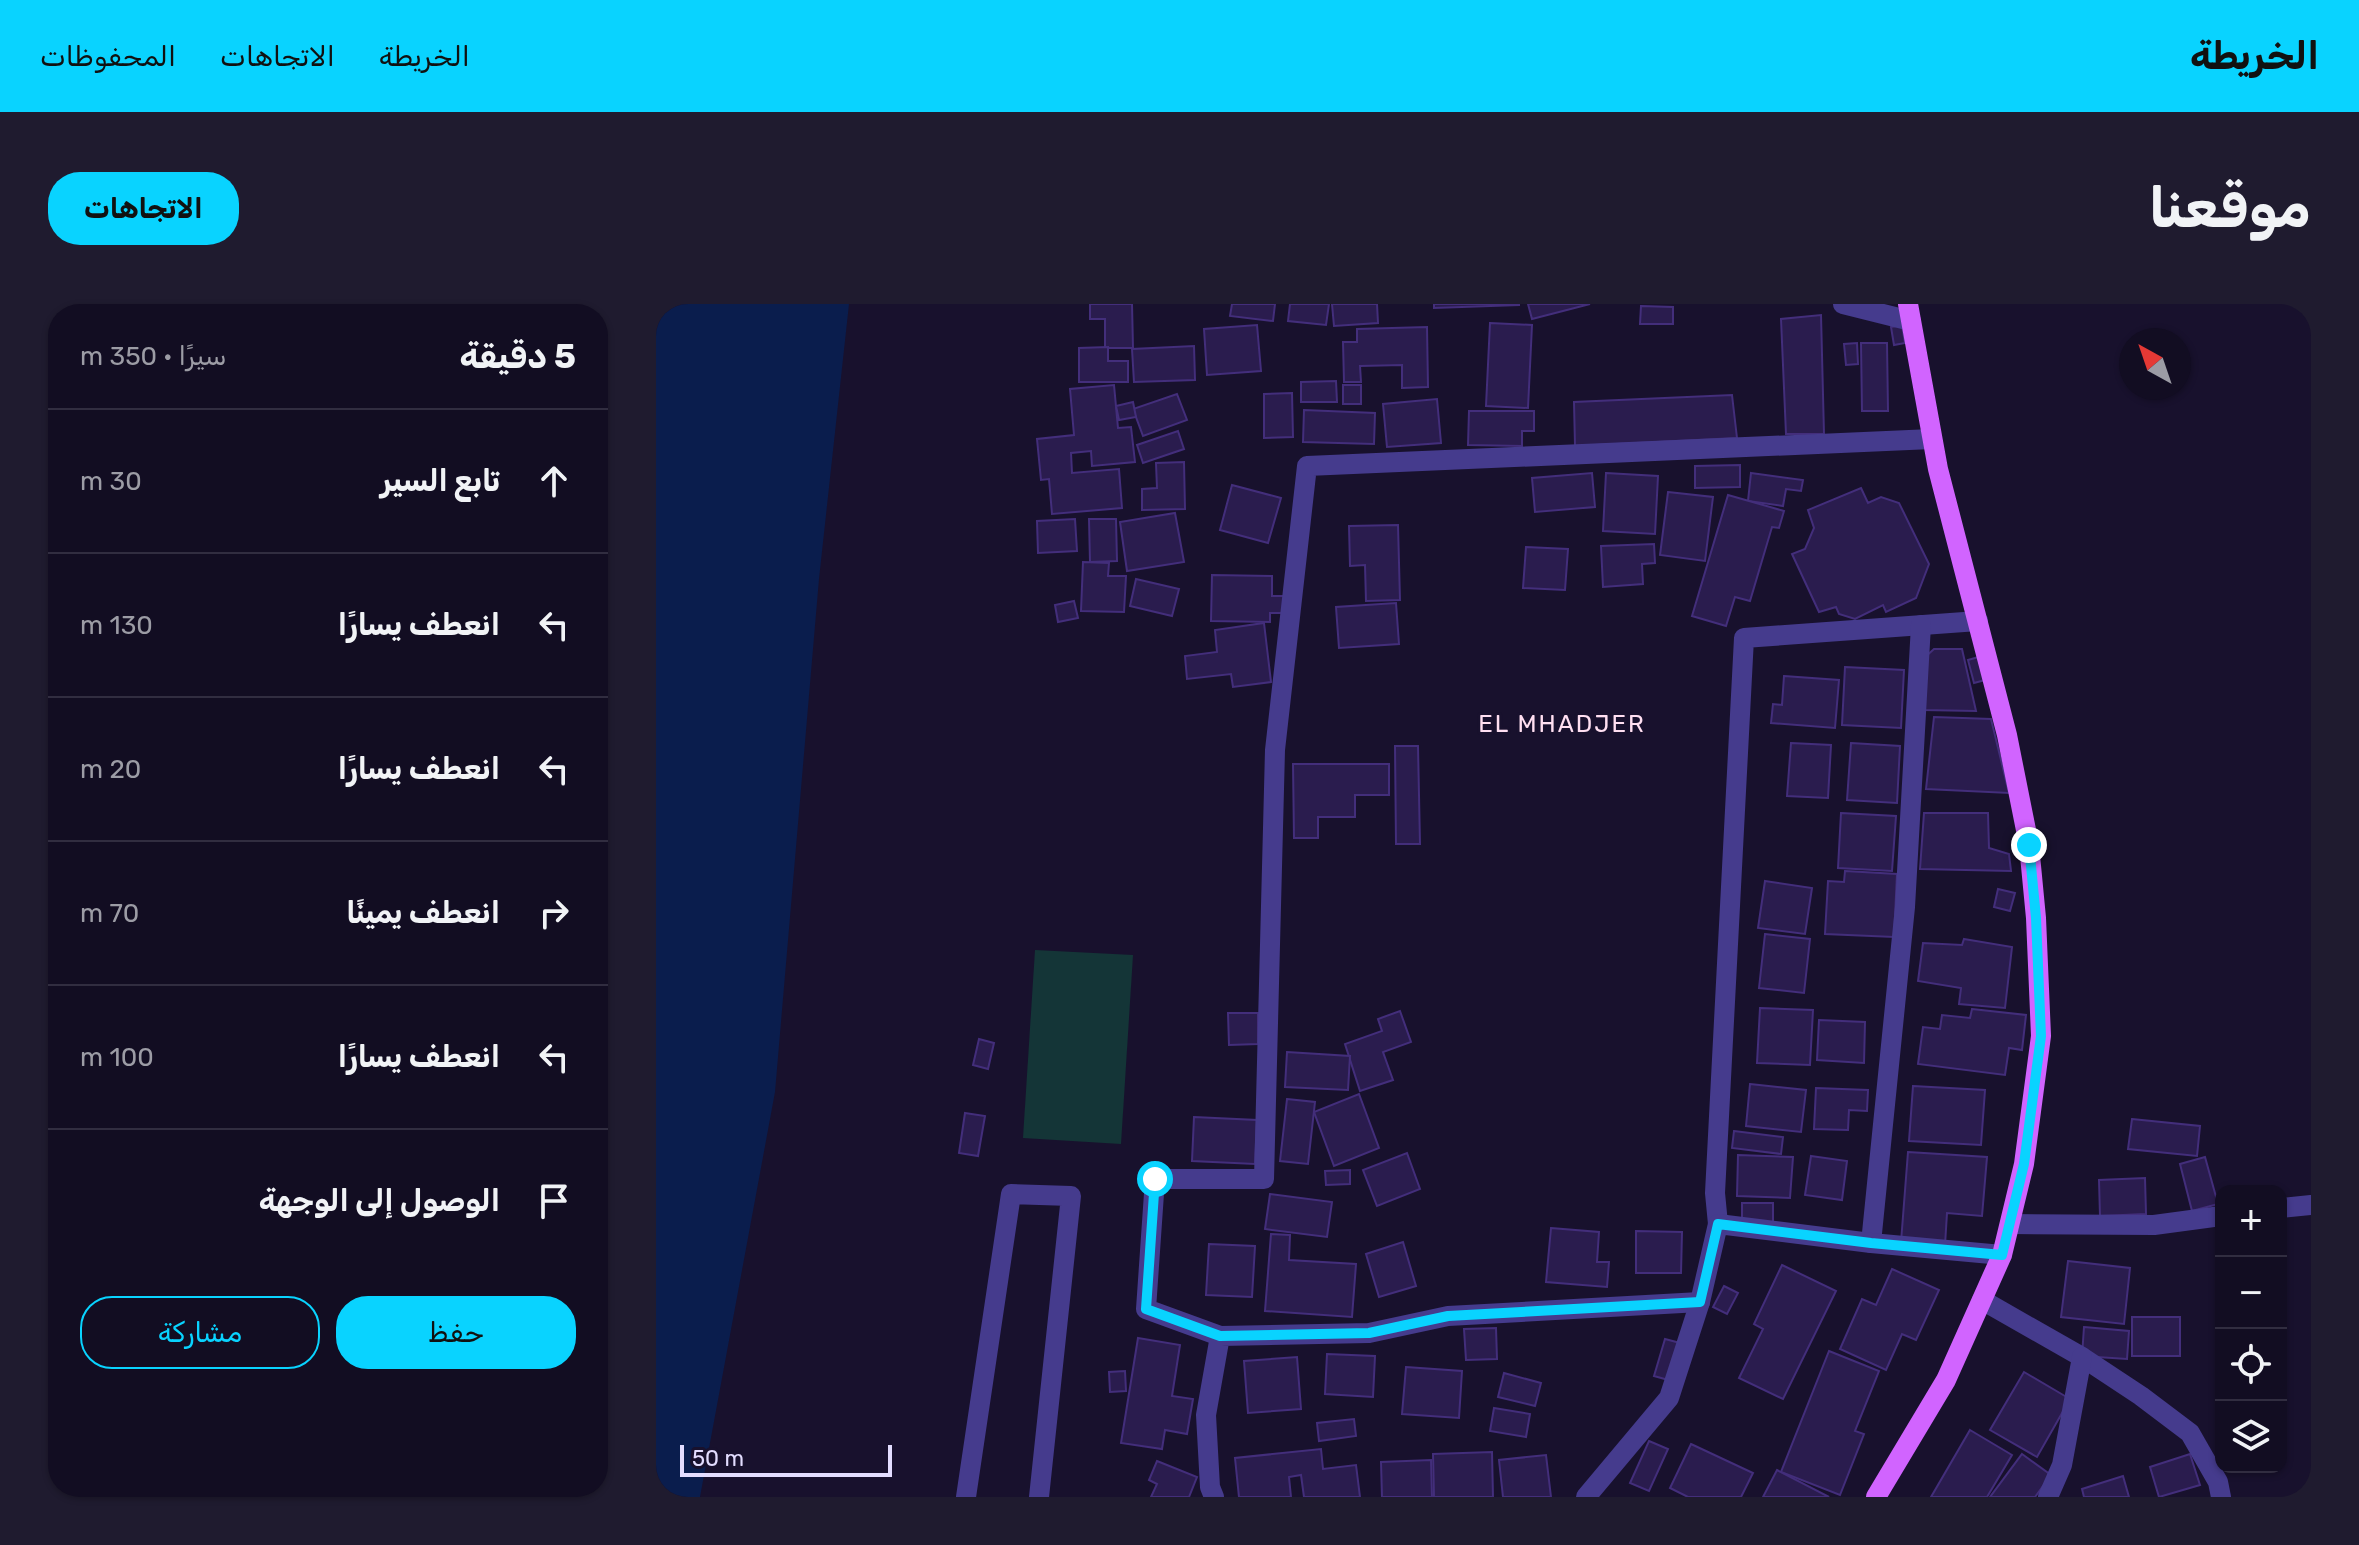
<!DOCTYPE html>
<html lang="ar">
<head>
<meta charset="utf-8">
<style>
  body { margin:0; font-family:Rubik,"Noto Naskh Arabic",sans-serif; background:#1f1b2f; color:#f1f3f6; direction:rtl }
  .controls { position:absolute; right:24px; bottom:24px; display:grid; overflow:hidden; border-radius:16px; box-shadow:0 2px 6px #0004 }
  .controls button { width:72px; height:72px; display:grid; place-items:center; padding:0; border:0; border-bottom:2px solid #312d40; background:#120d22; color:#f1f3f6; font:40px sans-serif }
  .compass { position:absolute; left:1463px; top:24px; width:72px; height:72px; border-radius:50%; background:#120d22; box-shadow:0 2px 6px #0004; rotate:320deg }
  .scale { position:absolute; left:24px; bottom:20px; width:212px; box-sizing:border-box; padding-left:8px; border:4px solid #e3ddff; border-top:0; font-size:22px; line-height:28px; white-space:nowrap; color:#e3ddff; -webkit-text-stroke:6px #18112d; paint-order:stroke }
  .stop { position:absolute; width:24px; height:24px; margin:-18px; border:6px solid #09d3ff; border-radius:50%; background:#fff }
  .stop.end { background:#09d3ff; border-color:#fff; box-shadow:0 2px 8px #0008 }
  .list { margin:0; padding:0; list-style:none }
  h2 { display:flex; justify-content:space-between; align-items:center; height:104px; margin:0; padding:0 32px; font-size:34px }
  h2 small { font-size:26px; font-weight:400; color:#9c9ca5 }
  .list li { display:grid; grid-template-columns:52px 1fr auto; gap:24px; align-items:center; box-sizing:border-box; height:144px; padding:0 32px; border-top:2px solid #312d40 }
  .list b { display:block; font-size:30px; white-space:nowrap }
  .list em { font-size:26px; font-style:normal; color:#9c9ca5 }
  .actions { display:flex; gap:16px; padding:24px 32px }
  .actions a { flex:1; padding:18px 0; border:2px solid #09d3ff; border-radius:32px; text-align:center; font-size:28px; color:#09d3ff }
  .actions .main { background:#09d3ff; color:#111 }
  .icon { flex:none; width:44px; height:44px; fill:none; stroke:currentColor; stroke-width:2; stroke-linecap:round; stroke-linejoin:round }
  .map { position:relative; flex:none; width:1655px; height:1193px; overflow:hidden; direction:ltr; border-radius:32px }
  header { display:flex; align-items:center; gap:48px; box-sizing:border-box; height:112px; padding:0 40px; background:#09d3ff; color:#111 }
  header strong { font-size:38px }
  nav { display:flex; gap:44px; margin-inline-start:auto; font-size:28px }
  .intro { display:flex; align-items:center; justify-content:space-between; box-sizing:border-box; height:192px; padding:0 48px }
  h1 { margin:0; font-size:56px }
  .button { padding:20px 36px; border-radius:32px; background:#09d3ff; color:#111; font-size:28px; font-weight:700 }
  main { display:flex; gap:48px; padding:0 48px }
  aside { flex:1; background:#120d22; border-radius:32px; box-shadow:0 2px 6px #0004 }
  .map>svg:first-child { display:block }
  .green { fill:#143537 }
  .water { fill:#0a1d4d }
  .building { fill:#2a1c4e; stroke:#432e7b; stroke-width:2 }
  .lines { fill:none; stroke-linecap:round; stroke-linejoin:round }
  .minor { stroke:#453b8d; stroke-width:20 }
  .major { stroke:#d164ff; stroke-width:20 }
  .route { stroke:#09d3ff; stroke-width:10 }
  .labels { text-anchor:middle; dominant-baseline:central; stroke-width:6; stroke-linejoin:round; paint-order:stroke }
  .quarter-label { font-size:24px; letter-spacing:2px; fill:#ffdff1; stroke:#18112d }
</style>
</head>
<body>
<header>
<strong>الخريطة</strong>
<nav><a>الخريطة</a><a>الاتجاهات</a><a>المحفوظات</a></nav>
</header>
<div class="intro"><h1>موقعنا</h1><a class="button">الاتجاهات</a></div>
<main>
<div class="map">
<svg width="1655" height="1193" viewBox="0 0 1655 1193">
  <rect width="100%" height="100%" fill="#18112d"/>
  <!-- green -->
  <polygon class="green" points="379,646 477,651 465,840 367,834"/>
  <!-- water -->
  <polygon class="water" points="0,0 193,0 163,275 119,788 44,1193 0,1193"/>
  <!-- building -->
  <g class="building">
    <polygon points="434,0 476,0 477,44 449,44 449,15 434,15"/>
    <polygon points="576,0 619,0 617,17 574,12"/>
    <polygon points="634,0 673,0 670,21 632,17"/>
    <polygon points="676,0 721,0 722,19 678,22"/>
    <polygon points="778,0 863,0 863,1 778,4"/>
    <polygon points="872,0 934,0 876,15"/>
    <polygon points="985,2 1017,3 1017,20 984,20"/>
    <polygon points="1165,11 1168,130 1130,130 1125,15"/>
    <polygon points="834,19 876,21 872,104 830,102"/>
    <polygon points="601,21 605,67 551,71 548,25"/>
    <polygon points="1246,21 1249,39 1238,41 1235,23"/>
    <polygon points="771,23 772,83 746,84 746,61 704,62 705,78 688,78 687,38 701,38 701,25"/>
    <polygon points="1201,39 1202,60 1190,61 1188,40"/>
    <polygon points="1205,39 1231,39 1232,107 1206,107"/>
    <polygon points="538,42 539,76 478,78 476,45"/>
    <polygon points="452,43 452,57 472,57 472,78 423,78 423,44"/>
    <polygon points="680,77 681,98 645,98 645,78"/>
    <polygon points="458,81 462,124 475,123 479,158 436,162 435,147 415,149 416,169 463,165 466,204 396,210 393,175 385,176 381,135 418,131 414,85"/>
    <rect x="687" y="81" width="18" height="19"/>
    <polygon points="636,89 637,133 608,134 608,90"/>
    <polygon points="521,90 531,116 487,132 477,105"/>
    <polygon points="1076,91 1081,134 919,142 918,98"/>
    <polygon points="781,95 785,139 731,143 727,100"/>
    <polygon points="477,98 480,113 463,116 460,102"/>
    <polygon points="648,106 719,109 718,140 647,138"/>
    <polygon points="813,107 878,107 878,127 866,127 866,142 812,141"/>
    <polygon points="522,127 528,145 487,159 481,141"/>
    <polygon points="528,158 529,205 486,206 486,185 501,184 500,159"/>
    <polygon points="1084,161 1084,183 1039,184 1039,162"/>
    <polygon points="936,169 939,203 879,208 876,174"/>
    <polygon points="950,169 1002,172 999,230 947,227"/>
    <polygon points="1095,169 1147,176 1145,187 1130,185 1127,202 1092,197"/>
    <polygon points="576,181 625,194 612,239 564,226"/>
    <polygon points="1205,184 1212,199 1225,193 1243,199 1273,260 1260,294 1230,308 1227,301 1199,315 1183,310 1180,303 1163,308 1136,250 1149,245 1158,224 1152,206"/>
    <polygon points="1012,188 1057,193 1049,257 1004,251"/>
    <polygon points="1072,191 1128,207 1123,224 1116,223 1094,297 1079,293 1070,322 1036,312"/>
    <polygon points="519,209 528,258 471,267 464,218"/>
    <polygon points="419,215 421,247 382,249 381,217"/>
    <polygon points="433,215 460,215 461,257 434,258"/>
    <polygon points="742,221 744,296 710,297 709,261 694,262 693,222"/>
    <polygon points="998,240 999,259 986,260 987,280 947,283 945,242"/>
    <polygon points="870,243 912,245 909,286 867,284"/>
    <polygon points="427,258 453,259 452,272 470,272 468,308 425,307"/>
    <polygon points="556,271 616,272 616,292 630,292 629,309 614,309 614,318 555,317"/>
    <polygon points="480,275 523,285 516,312 474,302"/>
    <polygon points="418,297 422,314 402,318 399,301"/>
    <polygon points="740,299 743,340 683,344 680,303"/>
    <polygon points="608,319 615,378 577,383 575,370 531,375 529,352 561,348 559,326"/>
    <polygon points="1278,345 1306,345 1320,407 1267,406 1268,354"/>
    <polygon points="1326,352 1333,375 1318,379 1312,356"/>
    <polygon points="1189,363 1248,366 1245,424 1186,421"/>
    <polygon points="1128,372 1183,376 1179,424 1115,419 1117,400 1126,401"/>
    <polygon points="1278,413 1335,415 1353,489 1270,485"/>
    <polygon points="1135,439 1175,441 1172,494 1131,492"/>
    <polygon points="1195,439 1244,442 1241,499 1191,496"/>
    <polygon points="739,442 762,442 764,540 740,540"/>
    <polygon points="637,460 733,460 733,491 699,491 699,513 662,513 662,534 638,534"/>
    <polygon points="1185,509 1240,512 1236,567 1182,564"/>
    <polygon points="1268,509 1332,509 1333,544 1353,550 1355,567 1264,565"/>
    <polygon points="1189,567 1241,570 1238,633 1169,630 1172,577 1188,578"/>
    <polygon points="1109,577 1156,584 1149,630 1102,624"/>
    <polygon points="1342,585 1359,589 1354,607 1338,603"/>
    <polygon points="1109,630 1154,635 1148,689 1103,684"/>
    <polygon points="1308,635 1356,643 1349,704 1303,700 1305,684 1262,677 1267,639 1306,641"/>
    <polygon points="1104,704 1157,706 1154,761 1101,759"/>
    <polygon points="1316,705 1370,711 1366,746 1353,744 1349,771 1262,760 1267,723 1284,725 1286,711 1314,714"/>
    <polygon points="744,707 755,738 727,748 737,776 704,787 689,740 726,727 722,715"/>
    <polygon points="572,709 602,709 602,740 573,741"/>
    <polygon points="1163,716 1209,718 1208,759 1161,756"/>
    <polygon points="323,735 338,739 332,765 317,761"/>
    <polygon points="631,748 694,752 692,786 629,783"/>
    <polygon points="1094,780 1150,786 1145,828 1090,822"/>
    <polygon points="1257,782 1329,786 1325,841 1253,837"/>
    <polygon points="1160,784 1212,786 1211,807 1193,806 1192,826 1158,825"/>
    <polygon points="703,790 723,844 678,862 658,808"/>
    <polygon points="631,795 659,798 652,860 624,857"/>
    <polygon points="309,809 329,812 322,852 303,849"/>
    <polygon points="538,813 601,816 599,860 536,857"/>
    <polygon points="1476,815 1544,822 1541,852 1472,845"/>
    <polygon points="1078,827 1127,833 1125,850 1076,844"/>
    <polygon points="1252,848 1331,853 1326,912 1291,909 1289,941 1245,938"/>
    <polygon points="751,849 764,885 721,902 707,866"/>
    <polygon points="1082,851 1137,853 1134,894 1081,892"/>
    <polygon points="1155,852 1191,857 1186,896 1149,891"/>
    <polygon points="1549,853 1562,900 1536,907 1524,860"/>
    <polygon points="694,866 694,880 670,881 669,867"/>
    <polygon points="1489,874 1490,910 1444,912 1443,876"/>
    <polygon points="614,890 676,898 671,933 609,925"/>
    <rect x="1086" y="899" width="31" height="22"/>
    <polygon points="895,924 943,928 941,958 953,958 951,983 890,978"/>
    <polygon points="980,927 1026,928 1025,969 980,969"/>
    <polygon points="615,930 634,931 633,956 700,960 696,1013 609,1007"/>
    <polygon points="747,938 760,982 723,993 710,950"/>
    <polygon points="553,940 599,942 596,993 550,991"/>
    <polygon points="1412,957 1474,964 1468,1020 1405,1013"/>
    <polygon points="1126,961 1180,987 1127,1095 1083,1074 1107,1025 1098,1020"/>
    <polygon points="1236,965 1283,986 1260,1036 1246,1030 1230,1066 1184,1045 1206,995 1220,1001"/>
    <polygon points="1068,982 1082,989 1071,1010 1057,1003"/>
    <rect x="1476" y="1013" width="48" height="39"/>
    <polygon points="1428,1023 1473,1027 1471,1055 1426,1052"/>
    <polygon points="840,1024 841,1055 810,1056 808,1025"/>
    <polygon points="482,1034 524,1041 516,1092 537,1095 531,1130 509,1126 506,1145 465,1139"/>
    <polygon points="1009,1035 1028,1040 1016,1077 998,1072"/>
    <polygon points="1173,1047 1223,1067 1199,1127 1208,1130 1184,1191 1125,1168"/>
    <polygon points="671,1050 719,1052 717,1093 669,1090"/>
    <polygon points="641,1053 645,1105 592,1109 588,1057"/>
    <polygon points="750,1063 806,1067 803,1114 746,1110"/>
    <polygon points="469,1067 470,1087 454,1088 453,1068"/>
    <polygon points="1368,1068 1414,1095 1381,1153 1334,1126"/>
    <polygon points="848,1069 885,1079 879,1102 842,1093"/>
    <polygon points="838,1104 874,1110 870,1133 834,1127"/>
    <polygon points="698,1115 700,1132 663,1137 661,1119"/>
    <polygon points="1314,1126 1356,1151 1331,1193 1275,1193"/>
    <polygon points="993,1137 1012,1145 993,1187 974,1179"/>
    <polygon points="1035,1140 1097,1169 1085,1193 1032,1193 1014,1184"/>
    <polygon points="665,1145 667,1165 700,1161 704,1193 648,1193 645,1171 633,1173 635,1193 583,1193 579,1154"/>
    <polygon points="836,1148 837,1193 778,1193 777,1150"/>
    <polygon points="1366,1150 1395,1171 1379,1193 1334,1193"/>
    <polygon points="1534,1150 1544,1181 1503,1193 1494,1163"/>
    <polygon points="890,1151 895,1193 847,1193 843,1156"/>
    <polygon points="775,1156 776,1193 726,1193 725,1158"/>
    <polygon points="501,1157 541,1173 533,1193 495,1193 501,1180 493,1176"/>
    <polygon points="1121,1166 1173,1193 1107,1193"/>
    <polygon points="1467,1172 1473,1193 1428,1193 1426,1185"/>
  </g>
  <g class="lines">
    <!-- minor -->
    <g class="minor">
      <polyline points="1187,0 1255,17"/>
      <polyline points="1625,904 1655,901"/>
      <polyline points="1062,920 1059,889 1088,334 1322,317"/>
      <polyline points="1354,920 1498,921 1565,912"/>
      <polyline points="1215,939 1249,603 1265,321"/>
      <polyline points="1326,996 1426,1053 1485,1092 1534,1129 1562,1178 1565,1193"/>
      <polyline points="564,1032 490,1005 499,875 608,875 619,446 651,162 1276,135"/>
      <polyline points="310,1193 355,890 415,892 383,1193"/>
      <polyline points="558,1193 554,1183 550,1111 564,1032 713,1029 792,1012 1044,998"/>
      <polyline points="930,1193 1013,1094 1044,998 1062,920 1215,939 1346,951"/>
      <polyline points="1392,1193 1406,1161 1426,1053"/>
    </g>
    <!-- major -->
    <polyline class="major" points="1220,1193 1290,1076 1346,951 1368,860 1385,732 1380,614 1373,541 1351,431 1282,165 1252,0"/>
  </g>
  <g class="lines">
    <!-- route -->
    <polyline class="route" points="499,875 490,1005 564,1032 713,1029 792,1012 1044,998 1062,920 1215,939 1346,951 1368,860 1385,732 1380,614 1373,541"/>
  </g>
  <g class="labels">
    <!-- quarter labels -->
    <g class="quarter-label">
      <text x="906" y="420">EL MHADJER</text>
    </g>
  </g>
</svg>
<div class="controls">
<button>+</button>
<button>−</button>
<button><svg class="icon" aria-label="locate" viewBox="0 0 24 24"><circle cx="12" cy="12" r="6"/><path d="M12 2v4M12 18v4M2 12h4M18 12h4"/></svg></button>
<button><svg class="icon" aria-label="layers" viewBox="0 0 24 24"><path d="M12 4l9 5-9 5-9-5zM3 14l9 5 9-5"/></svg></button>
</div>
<svg class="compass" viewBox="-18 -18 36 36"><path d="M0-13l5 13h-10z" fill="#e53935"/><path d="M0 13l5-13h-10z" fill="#9c9ca5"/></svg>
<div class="scale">50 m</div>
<div class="stop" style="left:499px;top:875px"></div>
<div class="stop end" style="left:1373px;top:541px"></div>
</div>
<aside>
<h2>5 دقيقة<small>سيرًا · 350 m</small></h2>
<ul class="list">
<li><svg class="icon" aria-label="ahead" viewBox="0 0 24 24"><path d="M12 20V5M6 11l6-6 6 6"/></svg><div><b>تابع السير</b></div><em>30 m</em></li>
<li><svg class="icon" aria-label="left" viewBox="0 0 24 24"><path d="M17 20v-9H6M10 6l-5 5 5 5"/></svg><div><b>انعطف يسارًا</b></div><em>130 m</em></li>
<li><svg class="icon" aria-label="left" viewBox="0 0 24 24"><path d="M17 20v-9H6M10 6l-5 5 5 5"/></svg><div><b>انعطف يسارًا</b></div><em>20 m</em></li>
<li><svg class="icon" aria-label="right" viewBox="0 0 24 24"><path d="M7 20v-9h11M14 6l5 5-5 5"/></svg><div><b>انعطف يمينًا</b></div><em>70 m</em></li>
<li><svg class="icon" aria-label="left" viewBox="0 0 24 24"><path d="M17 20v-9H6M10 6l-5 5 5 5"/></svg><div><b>انعطف يسارًا</b></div><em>100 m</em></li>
<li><svg class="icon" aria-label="arrive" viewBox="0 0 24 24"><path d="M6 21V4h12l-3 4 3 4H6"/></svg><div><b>الوصول إلى الوجهة</b></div></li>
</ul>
<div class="actions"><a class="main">حفظ</a><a>مشاركة</a></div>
</aside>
</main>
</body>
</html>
